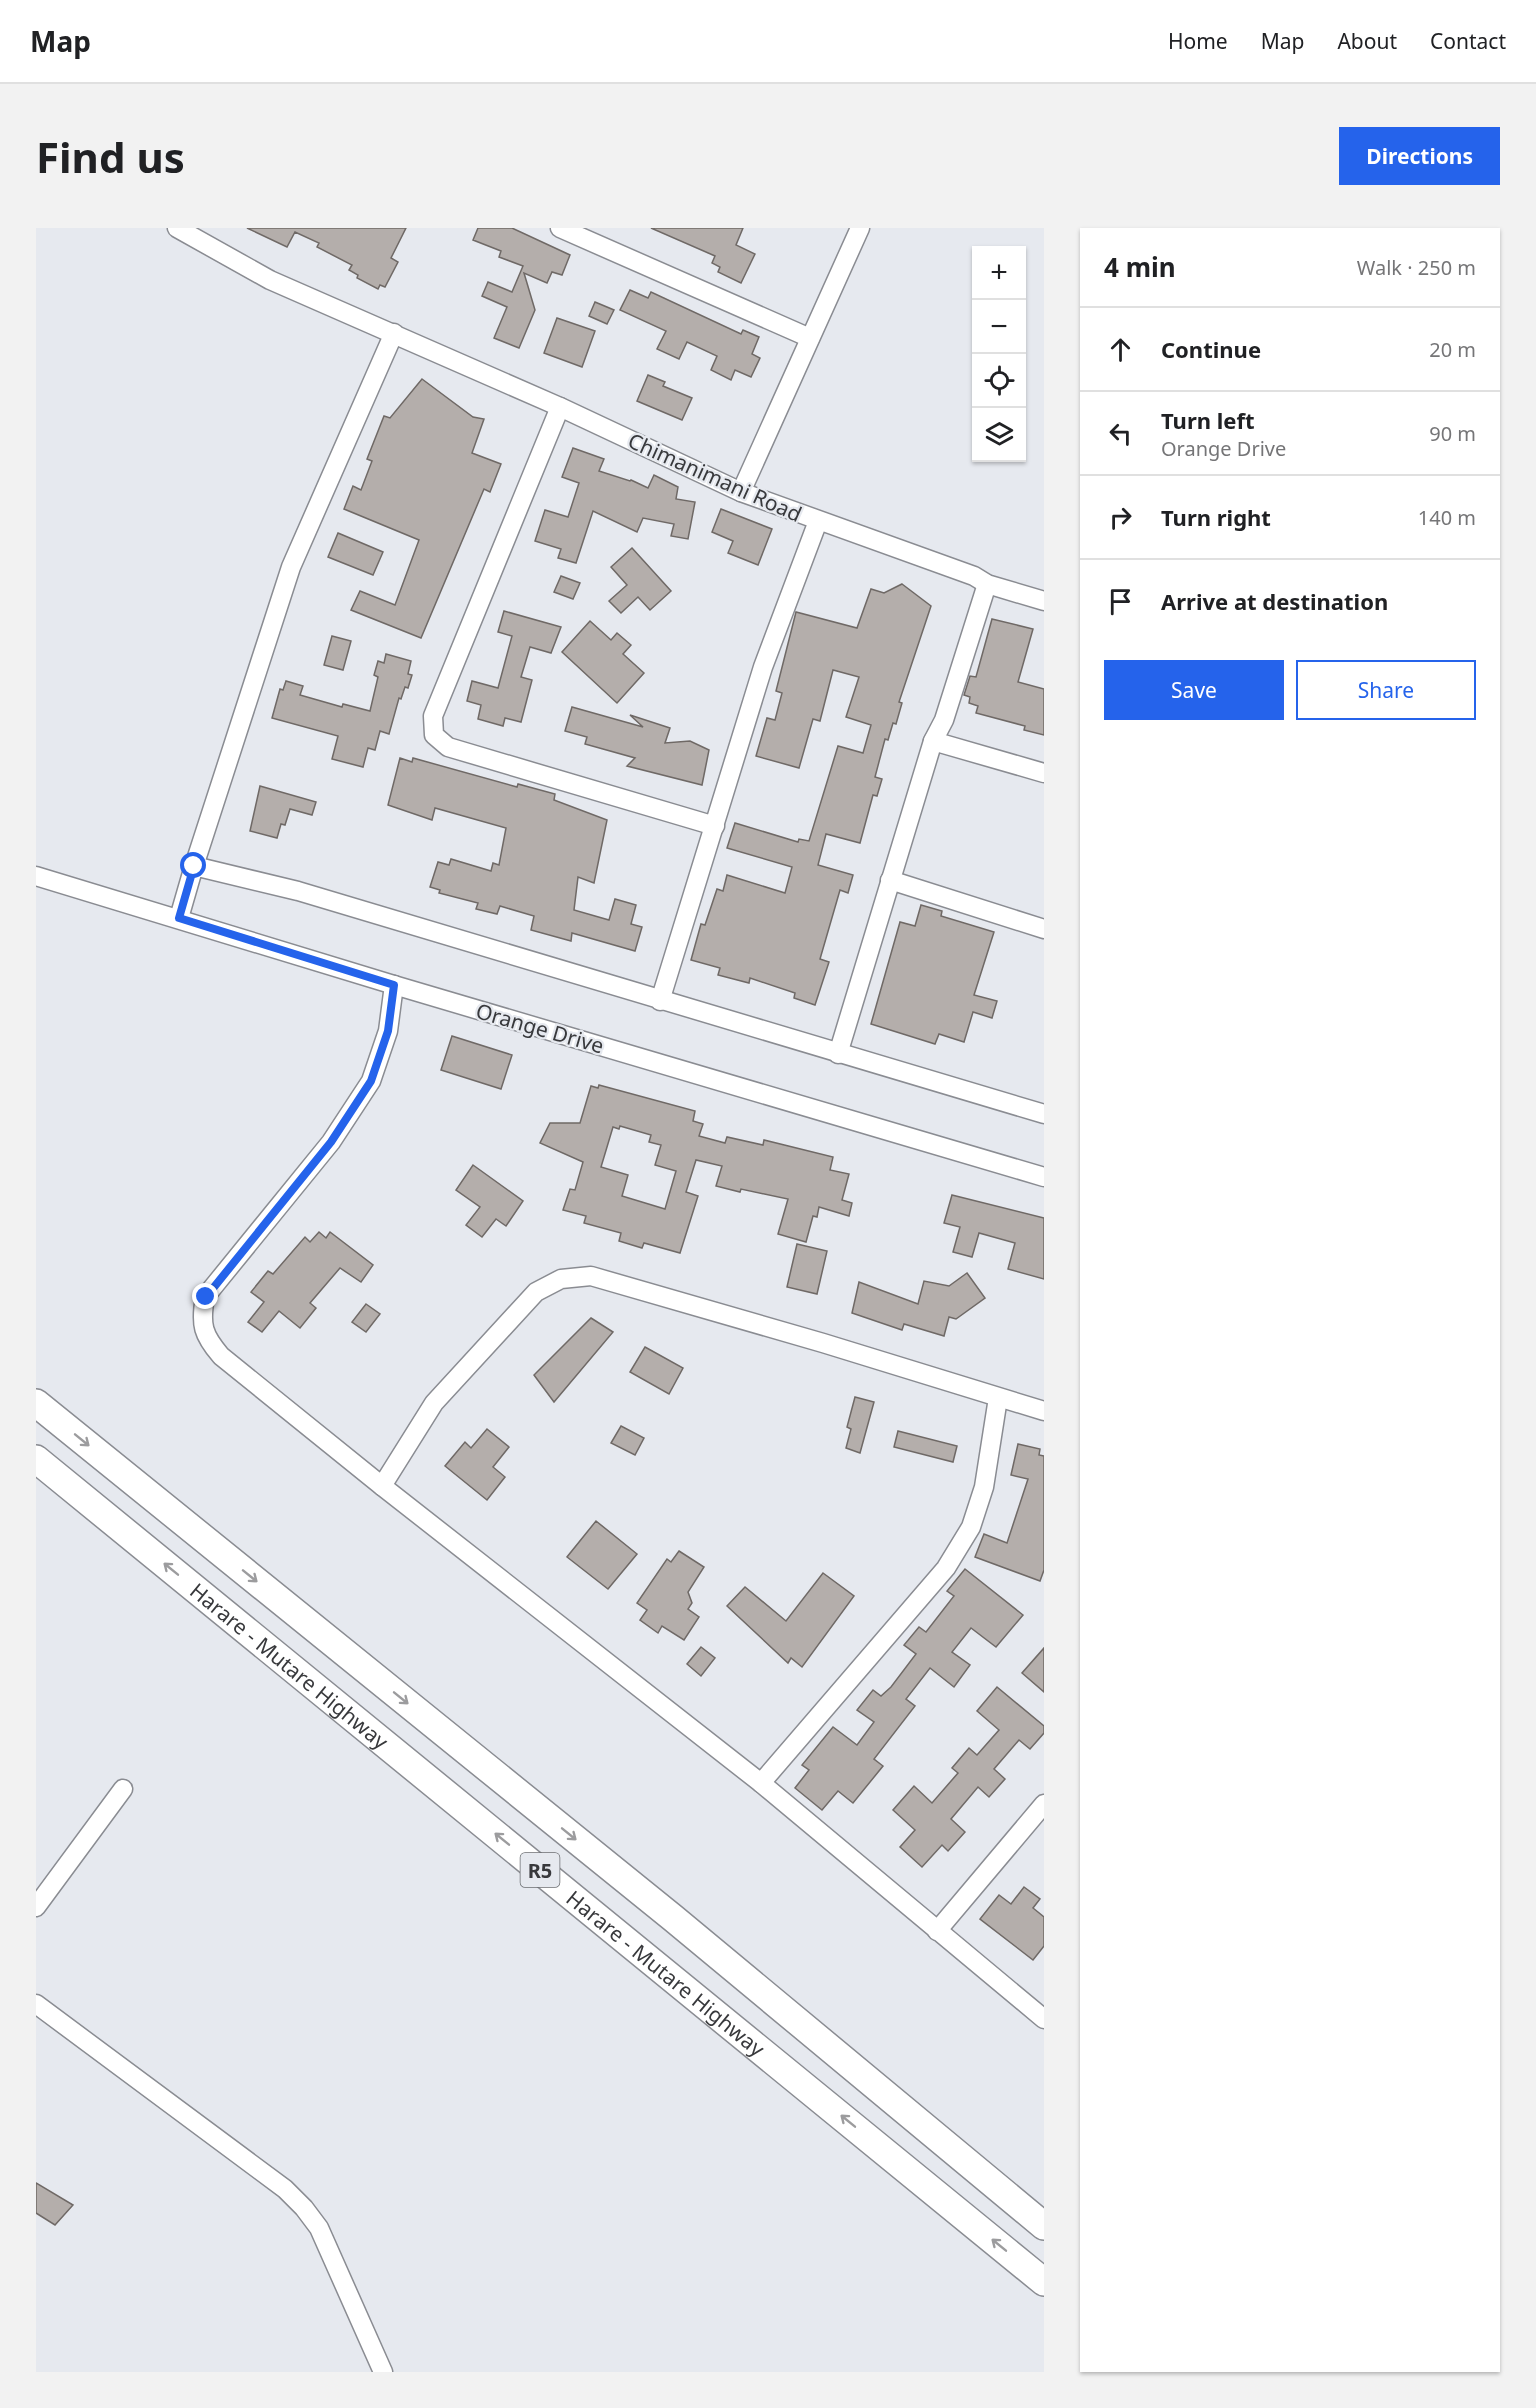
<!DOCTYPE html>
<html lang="en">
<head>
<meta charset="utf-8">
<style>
  body { margin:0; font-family:"Noto Sans",sans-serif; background:#f2f2f2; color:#202124 }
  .controls { position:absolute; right:18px; top:18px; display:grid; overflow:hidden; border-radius:0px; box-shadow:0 2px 4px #0004 }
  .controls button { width:54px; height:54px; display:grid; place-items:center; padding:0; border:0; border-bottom:2px solid #e0e0e0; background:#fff; color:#202124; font:30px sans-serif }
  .stop { position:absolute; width:18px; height:18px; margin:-14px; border:4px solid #2563eb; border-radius:50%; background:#fff }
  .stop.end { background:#2563eb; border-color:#fff; box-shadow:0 2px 6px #0008 }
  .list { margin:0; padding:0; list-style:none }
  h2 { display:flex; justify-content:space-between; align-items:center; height:78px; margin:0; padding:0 24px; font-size:26px }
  h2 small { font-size:20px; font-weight:400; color:#757577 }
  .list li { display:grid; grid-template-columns:39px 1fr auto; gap:18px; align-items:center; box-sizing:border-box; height:84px; padding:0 24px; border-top:2px solid #e0e0e0 }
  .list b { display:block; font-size:22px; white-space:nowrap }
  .list p { margin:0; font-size:20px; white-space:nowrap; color:#757577 }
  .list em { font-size:20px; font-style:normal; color:#757577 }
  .actions { display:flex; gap:12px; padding:18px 24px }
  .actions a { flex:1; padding:14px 0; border:2px solid #2563eb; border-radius:0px; text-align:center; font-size:21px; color:#2563eb }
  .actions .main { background:#2563eb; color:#fff }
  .icon { flex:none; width:33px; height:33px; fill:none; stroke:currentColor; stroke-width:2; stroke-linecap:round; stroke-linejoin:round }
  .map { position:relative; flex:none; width:1008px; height:2144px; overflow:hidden; border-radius:0px }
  header { display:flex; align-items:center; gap:36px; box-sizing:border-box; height:84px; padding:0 30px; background:#fff; border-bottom:2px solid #e0e0e0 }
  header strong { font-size:28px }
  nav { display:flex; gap:33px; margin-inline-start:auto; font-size:21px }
  .intro { display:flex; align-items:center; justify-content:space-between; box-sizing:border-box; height:144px; padding:0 36px }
  h1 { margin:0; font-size:42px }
  .button { padding:15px 27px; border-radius:0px; background:#2563eb; color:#fff; font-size:21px; font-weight:700 }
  main { display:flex; gap:36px; padding:0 36px }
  aside { flex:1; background:#fff; border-radius:0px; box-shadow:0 2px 4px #0004 }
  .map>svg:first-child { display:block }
  .building { fill:#b4aeab; stroke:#6f6966; stroke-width:1.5; fill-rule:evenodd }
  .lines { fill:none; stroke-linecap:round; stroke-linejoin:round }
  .minor-casing { stroke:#8a8c92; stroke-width:21 }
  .highway-casing { stroke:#8a8c92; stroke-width:30 }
  .minor { stroke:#fff; stroke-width:18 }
  .highway { stroke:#fff; stroke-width:27 }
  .oneway { stroke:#9c9c9e }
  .route { stroke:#2563eb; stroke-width:8 }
  .labels { text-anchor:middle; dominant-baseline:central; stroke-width:4.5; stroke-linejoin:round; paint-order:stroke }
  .shield { fill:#e6e9ef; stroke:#6c6e72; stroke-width:1.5 }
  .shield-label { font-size:20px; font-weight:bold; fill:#38393c }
  .street-label { font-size:21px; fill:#38393c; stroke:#e6e9ef }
</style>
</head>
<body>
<header>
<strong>Map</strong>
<nav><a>Home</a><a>Map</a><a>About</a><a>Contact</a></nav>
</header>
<div class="intro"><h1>Find us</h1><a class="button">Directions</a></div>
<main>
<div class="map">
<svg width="1008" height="2144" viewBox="0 0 1008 2144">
  <rect width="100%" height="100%" fill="#e6e9ef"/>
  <!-- building -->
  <g class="building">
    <polygon points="211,0 370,0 355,30 362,34 349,59 344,57 342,61 321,50 322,47 313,42 316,37 281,19 283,15 259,4 251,19"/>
    <polygon points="442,0 476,0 534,27 526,47 516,44 511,55 488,45 499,82 483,120 458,110 471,79 446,68 452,54 476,64 487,38 463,29 465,23 437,12"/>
    <polygon points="615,0 707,0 700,17 719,26 705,55 682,44 684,39 676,35 679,28"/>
    <polygon points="594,62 612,70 615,64 705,106 707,102 723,109 716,126 724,130 715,149 699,142 695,152 675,142 681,128 651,114 643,131 621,121 630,103 584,82"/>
    <polygon points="559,74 578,82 571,96 553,88"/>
    <polygon points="521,90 559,103 546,139 508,125"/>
    <polygon points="612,147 629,154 627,158 656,170 646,192 601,173"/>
    <polygon points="386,151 437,189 448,191 436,225 465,236 454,264 448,261 385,410 315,382 324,363 359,377 383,312 308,281 317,258 325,262 336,233 331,231 348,188 354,190"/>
    <polygon points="537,220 568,231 563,243 594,253 595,252 612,260 618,247 642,259 640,271 659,274 652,311 635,308 638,296 607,290 601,304 557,283 540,335 522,330 525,321 499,313 509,282 532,289 543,255 526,249"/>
    <polygon points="685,281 736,301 722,337 692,325 697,313 676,304"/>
    <polygon points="302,305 347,324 337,347 292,329"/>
    <polygon points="596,320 635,363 614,382 602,369 585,385 573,373 591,357 575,339"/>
    <polygon points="525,348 544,355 537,371 518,364"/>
    <polygon points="866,356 895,378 863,474 866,475 860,496 857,495 852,512 849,511 839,549 846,551 841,568 837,567 824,615 790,606 782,637 817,647 812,665 804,662 784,731 793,734 779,777 758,770 759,765 714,750 713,755 682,747 684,740 655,732 665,696 669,697 681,661 687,663 691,647 749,665 756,639 691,620 699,595 762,614 763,611 773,613 802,518 827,525 835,497 810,489 823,449 797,442 784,493 777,491 763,540 720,528 731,490 739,492 746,465 740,463 760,384 821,400 835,361 848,365"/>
    <polygon points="468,383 525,399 515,425 494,419 485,449 496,452 485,494 469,490 467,498 442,491 445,477 431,473 436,453 462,460 476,408 462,404"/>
    <polygon points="956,391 997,401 982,454 1008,461 1008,507 988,502 989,498 940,485 942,478 933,475 934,469 928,467 934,448 940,449"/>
    <polygon points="554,393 575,412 581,405 595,417 587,426 608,445 581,475 526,424"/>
    <polygon points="296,408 315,413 307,442 288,437"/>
    <polygon points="350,426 375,433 372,446 376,447 372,460 369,459 365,471 363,470 353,506 344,503 339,522 332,520 327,539 296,531 302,508 236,490 244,461 247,462 250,453 267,458 264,467 306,479 307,476 334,483 342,449 338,447 342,433 348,435"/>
    <polygon points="536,479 607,499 594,487 634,500 629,515 654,513 673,522 666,557 591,538 599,530 549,516 551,509 529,503"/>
    <polygon points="364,530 376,534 377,530 481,559 482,556 519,566 518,572 571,592 558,655 542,649 538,682 573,692 579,671 600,677 595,696 606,699 599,723 536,705 535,713 495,702 498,688 464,678 461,686 440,681 442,675 403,665 404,662 394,659 402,634 413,637 415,631 455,643 457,635 463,637 470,600 399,580 396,592 352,577"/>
    <polygon points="224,558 280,574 276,587 254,581 249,597 245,596 241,610 214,603"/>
    <polygon points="885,677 906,683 905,688 958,704 938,767 961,773 956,790 937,784 928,814 903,806 899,816 835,796 864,694 879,698"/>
    <polygon points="416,808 476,827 465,861 405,842"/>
    <path d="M563,857L659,883L657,893L667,896L663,908L689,915L691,909L727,917L728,912L797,929L794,942L813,946L806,972L816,975L813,988L783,979L781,989L777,988L770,1014L742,1006L752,971L705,961L704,964L680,958L686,938L660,932L650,964L662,968L644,1025L608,1015L606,1020L583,1013L585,1005L548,995L550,988L527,982L534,961L539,962L547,934L504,915L514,895H544L555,858L562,860ZM584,898L615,907L613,914L625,917L619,937L640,943L629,981L586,968L592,947L565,939L577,899L583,901Z"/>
    <polygon points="437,937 487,973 470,998 460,991 446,1009 430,997 444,979 420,962"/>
    <polygon points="916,967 1008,990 1008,1051 972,1041 979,1015 943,1005 936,1029 917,1024 924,999 908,995"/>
    <polygon points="283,1004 290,1010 294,1004 337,1037 325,1054 304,1040 274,1075 280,1080 264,1100 243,1083 226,1104 212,1094 228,1074 215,1064 232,1043 237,1046 269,1009 274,1014"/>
    <polygon points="761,1016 791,1023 781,1066 751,1059"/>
    <polygon points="931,1045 949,1070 920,1091 913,1089 908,1108 868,1096 866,1102 816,1085 823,1054 882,1076 888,1053 913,1058"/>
    <polygon points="330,1076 344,1086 330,1104 316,1094"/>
    <polygon points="555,1090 577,1104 518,1174 498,1147"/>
    <polygon points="609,1119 647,1140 633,1166 594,1144"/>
    <polygon points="819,1169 838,1174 824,1225 810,1220 815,1201 811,1199"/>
    <polygon points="585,1198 608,1210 599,1227 575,1215"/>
    <polygon points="451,1201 473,1219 457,1239 469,1249 451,1272 409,1238 429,1214 435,1220"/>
    <polygon points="862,1203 921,1218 917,1234 858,1219"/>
    <polygon points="982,1216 1004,1221 1003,1227 1008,1228 1008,1342 1004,1353 939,1329 948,1306 971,1315 992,1251 975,1247"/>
    <polygon points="560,1293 601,1326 572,1361 531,1329"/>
    <polygon points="643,1323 668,1339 652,1364 656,1375 652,1381 663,1389 648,1412 626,1398 622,1405 604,1392 611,1382 601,1375 631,1331 635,1334"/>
    <polygon points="929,1341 987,1387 960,1419 935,1400 916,1424 934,1437 918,1459 894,1440 870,1471 879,1478 838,1531 847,1538 817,1575 802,1563 786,1582 759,1560 773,1542 766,1537 797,1499 821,1517 838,1494 821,1482 837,1462 845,1468 855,1459 880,1426 868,1417 883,1399 890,1404 918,1368 911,1363"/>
    <polygon points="787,1345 818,1368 766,1439 755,1430 752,1435 691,1378 709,1359 750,1393"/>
    <polygon points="665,1419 679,1430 665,1448 651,1436"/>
    <polygon points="1008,1420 1008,1464 986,1445"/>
    <polygon points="961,1459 1008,1498 1008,1505 994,1521 983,1512 958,1541 969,1551 953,1569 942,1559 915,1591 929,1604 912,1623 906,1617 886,1639 864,1619 879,1602 857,1582 878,1558 896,1575 922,1545 916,1540 933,1520 941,1527 963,1502 941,1483"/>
    <polygon points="988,1659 1004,1671 997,1680 1008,1689 1008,1718 997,1732 944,1691 963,1667 975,1676"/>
    <polygon points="0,1955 37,1977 19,1997 0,1985"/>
  </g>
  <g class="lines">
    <!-- minor casing -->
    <g class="minor-casing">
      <g id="minor">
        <polyline points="141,0 234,52 524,179 705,264 938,348 951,356 1008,373"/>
        <polyline points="524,0 774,110"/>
        <polyline points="524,179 397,488 398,507 412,519 679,598"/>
        <polyline points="705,264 824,0"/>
        <polyline points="897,513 1008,545"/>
        <polyline points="158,638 255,339 358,105"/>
        <polyline points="0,648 358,757 1008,949"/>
        <polyline points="854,652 1008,701"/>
        <polyline points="143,690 158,638 262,663 1008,886"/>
        <path d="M358,757L352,803L335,853L295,914L169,1069C164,1097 167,1107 185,1128L346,1258L725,1555L1008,1791"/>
        <polyline points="624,773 727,439 782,293"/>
        <polyline points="802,826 897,513 908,492 951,356"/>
        <polyline points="346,1258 398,1175 500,1064 525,1051 555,1048 787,1115 1008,1183"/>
        <polyline points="725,1555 910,1340 935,1299 948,1259 962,1170"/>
        <polyline points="0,1679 87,1561"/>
        <polyline points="901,1703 1008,1576"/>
        <polyline points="0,1776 249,1961 268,1980 283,2000 347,2144"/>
      </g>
    </g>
    <!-- highway casing -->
    <g class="highway-casing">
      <g id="highway">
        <polyline points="0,1175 637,1690 1008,1998"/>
        <path id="s1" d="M0,1231L1008,2054"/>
      </g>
    </g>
    <!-- minor -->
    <use href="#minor" class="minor"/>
    <!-- highway -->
    <use href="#highway" class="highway"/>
  </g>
  <!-- one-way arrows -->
  <defs><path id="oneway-shaft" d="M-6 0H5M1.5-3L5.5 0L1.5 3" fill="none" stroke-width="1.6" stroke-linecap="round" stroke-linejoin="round" transform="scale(1.5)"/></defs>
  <g class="oneway">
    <use href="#oneway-shaft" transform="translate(46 1212) rotate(39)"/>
    <use href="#oneway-shaft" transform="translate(135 1341) rotate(-141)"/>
    <use href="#oneway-shaft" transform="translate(214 1348) rotate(39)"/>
    <use href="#oneway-shaft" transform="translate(365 1470) rotate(39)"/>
    <use href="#oneway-shaft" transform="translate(533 1606) rotate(39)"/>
    <use href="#oneway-shaft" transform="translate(466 1611) rotate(-141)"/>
    <use href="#oneway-shaft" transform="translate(812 1893) rotate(-141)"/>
    <use href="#oneway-shaft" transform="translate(963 2017) rotate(-141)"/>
  </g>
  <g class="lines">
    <!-- route -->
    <polyline class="route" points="158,638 143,690 358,757 352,803 335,853 295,914 170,1069"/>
  </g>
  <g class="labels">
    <!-- shield labels -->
    <rect class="shield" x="484.5" y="1625" width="39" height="34" rx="4.5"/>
    <g class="shield-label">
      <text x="504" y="1642">R5</text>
    </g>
    <!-- street labels -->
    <g class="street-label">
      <text transform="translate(679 249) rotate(24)">Chimanimani Road</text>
      <text transform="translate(504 800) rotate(16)">Orange Drive</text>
      <text stroke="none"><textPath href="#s1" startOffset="327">Harare - Mutare Highway</textPath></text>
      <text stroke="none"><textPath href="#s1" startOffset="813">Harare - Mutare Highway</textPath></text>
    </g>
  </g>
</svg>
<div class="controls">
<button>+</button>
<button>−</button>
<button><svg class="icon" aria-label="locate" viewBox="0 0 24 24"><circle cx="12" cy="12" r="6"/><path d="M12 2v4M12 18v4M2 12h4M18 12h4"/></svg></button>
<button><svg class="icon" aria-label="layers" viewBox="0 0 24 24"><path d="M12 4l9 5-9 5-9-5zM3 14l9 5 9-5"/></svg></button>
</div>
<div class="stop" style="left:158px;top:638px"></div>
<div class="stop end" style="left:170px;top:1069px"></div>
</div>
<aside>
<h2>4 min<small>Walk · 250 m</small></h2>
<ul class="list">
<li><svg class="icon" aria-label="ahead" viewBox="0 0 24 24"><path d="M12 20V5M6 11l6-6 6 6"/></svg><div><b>Continue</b></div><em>20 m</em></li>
<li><svg class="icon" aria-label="left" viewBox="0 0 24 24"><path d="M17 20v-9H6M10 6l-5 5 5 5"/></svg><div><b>Turn left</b><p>Orange Drive</p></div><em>90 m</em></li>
<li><svg class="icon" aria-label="right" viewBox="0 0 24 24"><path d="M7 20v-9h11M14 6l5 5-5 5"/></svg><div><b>Turn right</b></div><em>140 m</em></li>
<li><svg class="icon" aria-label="arrive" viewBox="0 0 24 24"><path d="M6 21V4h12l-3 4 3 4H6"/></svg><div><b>Arrive at destination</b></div></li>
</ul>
<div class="actions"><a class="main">Save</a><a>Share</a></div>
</aside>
</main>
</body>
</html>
